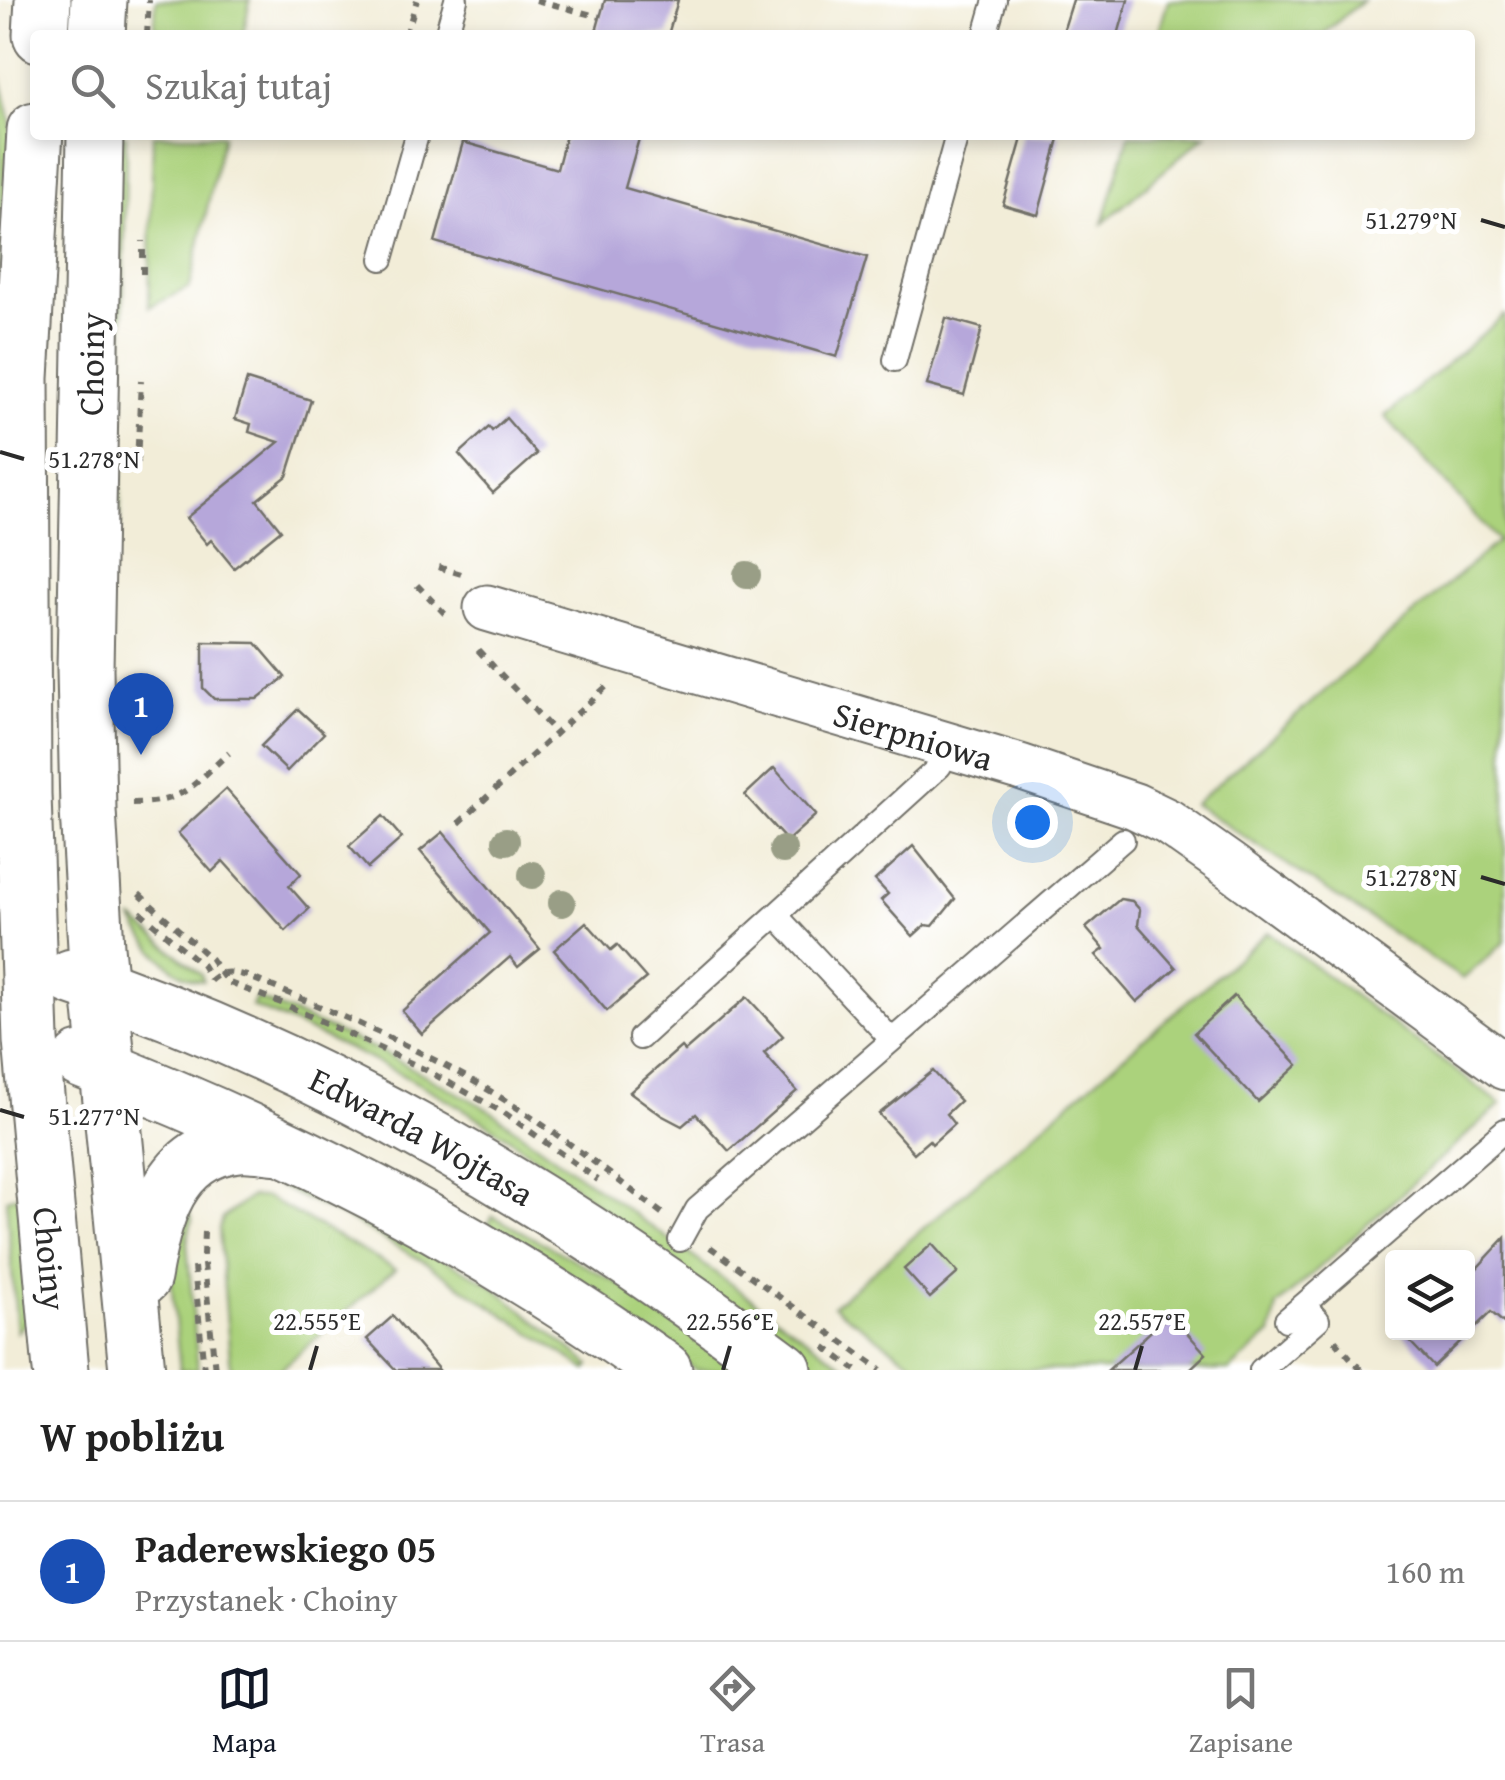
<!DOCTYPE html>
<html lang="pl">
<head>
<meta charset="utf-8">
<style>
  body { margin:0; font-family:"Gentium Book Plus",serif; background:#f6f6f6; color:#222 }
  .controls { position:absolute; right:30px; bottom:30px; display:grid; overflow:hidden; border-radius:10px; box-shadow:0 5px 15px #0003 }
  .controls button { width:90px; height:90px; display:grid; place-items:center; padding:0; border:0; border-bottom:2px solid #e0e0e0; background:#fff; color:#222; font:50px sans-serif }
  .you { position:absolute; left:1032px; top:822px; width:35px; height:35px; margin:-25px; border:8px solid #fff; border-radius:50%; background:#1a73e8; box-shadow:0 0 0 15px #1a73e833 }
  .badge { display:grid; place-items:center; width:65px; height:65px; border-radius:50%; background:#111827; color:#fff; font-size:32px; font-weight:700 }
  .pin { position:absolute; translate:-50% -82px; filter:drop-shadow(0 2px 5px #0008) }
  .pin::after { content:''; position:absolute; top:52px; width:35px; height:30px; background:inherit; clip-path:polygon(0 0,100% 0,50% 100%) }
  .list { margin:0; padding:0; list-style:none }
  h2 { display:flex; justify-content:space-between; align-items:center; height:130px; margin:0; padding:0 40px; font-size:42px }
  h2 small { font-size:32px; font-weight:400; color:#767676 }
  .list li { display:grid; grid-template-columns:65px 1fr auto; gap:30px; align-items:center; box-sizing:border-box; height:140px; padding:0 40px; border-top:2px solid #e0e0e0 }
  .list b { display:block; font-size:38px; white-space:nowrap }
  .list p { margin:0; font-size:32px; white-space:nowrap; color:#767676 }
  .list em { font-size:32px; font-style:normal; color:#767676 }
  .icon { flex:none; width:55px; height:55px; fill:none; stroke:currentColor; stroke-width:2; stroke-linecap:round; stroke-linejoin:round }
  .map { position:relative; flex:none; width:1505px; height:1370px; overflow:hidden }
  .search { position:absolute; background:#fff; box-shadow:0 5px 15px #0003; left:30px; right:30px; top:30px; height:110px; display:flex; align-items:center; gap:25px; box-sizing:border-box; padding:0 35px; border-radius:10px; color:#767676; font-size:38px }
  .sheet { height:270px; background:#fff }
  nav { display:flex; justify-content:space-around; align-items:center; box-sizing:border-box; height:140px; border-top:2px solid #e0e0e0; background:#fff; font-size:28px; color:#767676 }
  nav a { display:grid; justify-items:center; gap:5px }
  nav .on { color:#111827 }
  .map>svg:first-child { display:block }
  .green { fill:#abd27c; stroke:#6b7e54; stroke-width:2.5 }
  .building { fill:#b6a7da }
  .lines { fill:none; stroke-linecap:round; stroke-linejoin:round }
  .lane-casing { stroke:#716f68; stroke-width:26 }
  .street-casing { stroke:#716f68; stroke-width:49 }
  .secondary-casing { stroke:#716f68; stroke-width:59 }
  .path { stroke:#716f68; stroke-width:6; stroke-dasharray:8 8; stroke-linecap:butt }
  .lane { stroke:#fff; stroke-width:22 }
  .street { stroke:#fff; stroke-width:45 }
  .secondary { stroke:#fff; stroke-width:55 }
  .tree { fill:#999e86 }
  .ticks { fill:none; stroke:#2b2b2b; stroke-width:4 }
  .labels { text-anchor:middle; dominant-baseline:central; stroke-width:10; stroke-linejoin:round; paint-order:stroke }
  .street-label { font-size:35px; fill:#2b2b2b; stroke:#fff }
  .ticks-label { font-size:25px; text-anchor:middle; fill:#2b2b2b; stroke:#fff; stroke-width:10; stroke-linejoin:round; paint-order:stroke }
</style>
</head>
<body>
<div class="map">
<svg width="1505" height="1370" viewBox="0 0 1505 1370">
  <rect width="100%" height="100%" fill="#fff"/>
  <filter id="ink" filterUnits="userSpaceOnUse"><feTurbulence type="fractalNoise" baseFrequency=".01" numOctaves="2"/><feDisplacementMap in="SourceGraphic" scale="20" xChannelSelector="R" yChannelSelector="G"/><feConvolveMatrix kernelMatrix="1 2 1 2 8 2 1 2 1" color-interpolation-filters="sRGB"/></filter>
  <filter id="wash" filterUnits="userSpaceOnUse"><feTurbulence type="fractalNoise" baseFrequency=".0048" numOctaves="4" result="noise"/><feDisplacementMap in="SourceGraphic" scale="40" xChannelSelector="R" yChannelSelector="G"/><feGaussianBlur stdDeviation="2.25" result="paint"/><feColorMatrix in="noise" values="0 0 0 0 0 0 0 0 0 0 0 0 0 0 0 0 0 1.4 0 .05"/><feComposite in="paint" operator="in"/></filter>
  <g filter="url(#wash)">
    <rect width="100%" height="100%" fill="#f2edd8"/>
    <!-- green -->
    <g class="green">
      <polygon points="156,0 250,0 243,35 154,35"/>
      <polygon points="1168,0 1363,0 1322,35 1158,35"/>
      <polygon points="0,76 10,119 12,145 0,371"/>
      <polygon points="117,135 126,135 120,526 114,499"/>
      <polygon points="153,135 223,135 190,287 149,307"/>
      <polygon points="1129,135 1206,135 1103,223"/>
      <polygon points="1505,315 1505,942 1463,979 1194,804 1498,541 1385,416"/>
      <path d="M132,918L201,974L203,981C175,980 144,942 132,918Z"/>
      <polygon points="1268,932 1501,1104 1277,1306 1271,1334 1230,1370 923,1370 833,1306"/>
      <path d="M256,998L378,1050L488,1109L850,1370H822C758,1324 690,1281 630,1232C587,1196 544,1161 497,1130C420,1079 335,1042 252,1006Z"/>
      <polygon points="258,1161 489,1283 590,1365 587,1370 426,1263 349,1220 268,1181 224,1179 215,1170"/>
      <polygon points="23,1193 33,1316 17,1332 6,1199"/>
      <polygon points="250,1197 266,1197 395,1269 280,1370 231,1370 219,1229 223,1218"/>
      <polygon points="188,1210 192,1219 187,1242 198,1370 180,1370 168,1249"/>
      <polygon points="493,1216 625,1287 744,1370 696,1370 609,1309 484,1230"/>
    </g>
    <g id="blocks">
      <!-- building -->
      <g class="building">
        <polygon points="605,0 678,0 668,35 595,35"/>
        <polygon points="1073,0 1128,0 1118,35 1062,35"/>
        <polygon points="566,135 640,135 625,188 867,257 837,357 435,242 463,142 557,169"/>
        <polygon points="1023,135 1060,135 1038,215 1003,205"/>
        <polygon points="946,318 982,328 964,395 927,385"/>
        <polygon points="247,380 311,400 287,476 257,500 281,530 234,568 211,540 207,544 186,518 279,442 249,432 251,424 235,419"/>
        <polygon points="506,418 537,454 493,493 459,454 489,427 492,431"/>
        <polygon points="203,642 256,643 285,677 257,699 214,699 203,688"/>
        <polygon points="298,709 324,733 287,771 261,746"/>
        <polygon points="774,768 816,815 787,841 745,795"/>
        <polygon points="226,789 301,874 289,886 309,909 286,931 223,861 212,872 178,833"/>
        <polygon points="383,816 402,838 368,868 349,846"/>
        <polygon points="443,832 540,949 518,967 510,957 422,1034 402,1011 490,933 420,851"/>
        <polygon points="913,846 955,899 933,926 925,925 913,936 881,900 888,894 875,880"/>
        <polygon points="1120,899 1132,901 1140,910 1138,925 1176,968 1137,1002 1096,955 1104,949 1086,928"/>
        <polygon points="586,922 611,950 617,945 646,978 607,1011 554,950"/>
        <polygon points="1234,996 1298,1065 1258,1102 1194,1033"/>
        <polygon points="747,997 783,1036 764,1053 797,1091 729,1151 696,1114 682,1126 661,1115 630,1092 681,1047 685,1051"/>
        <polygon points="933,1071 960,1101 946,1114 954,1124 932,1144 929,1140 914,1153 879,1114"/>
        <polygon points="1505,1238 1505,1324 1491,1312 1434,1367 1401,1332 1468,1332 1468,1278"/>
        <polygon points="932,1244 958,1273 930,1298 904,1269"/>
        <polygon points="1170,1314 1206,1354 1189,1370 1108,1370"/>
        <polygon points="393,1316 439,1370 396,1370 367,1339"/>
      </g>
    </g>
  </g>
  <g filter="url(#ink)">
    <use href="#blocks" fill-opacity="0" stroke="#716f68" stroke-width="2.5"/>
    <g class="lines">
      <!-- lane casing -->
      <g class="lane-casing">
        <g id="lane">
          <polyline points="446,35 456,0"/>
          <polyline points="985,35 995,0"/>
          <polyline points="382,259 417,135"/>
          <polyline points="895,360 957,135"/>
          <polyline points="776,915 891,1039"/>
          <polyline points="640,1038 940,766 948,745"/>
          <polyline points="680,1240 697,1209 1123,840"/>
          <polyline points="1286,1320 1505,1130"/>
          <polyline points="1261,1370 1318,1320 1304,1305"/>
        </g>
      </g>
      <!-- street casing -->
      <g class="street-casing">
        <g id="street">
          <path id="s1" d="M487,608L1020,767L1135,806L1168,822L1229,865L1505,1067"/>
        </g>
      </g>
      <!-- secondary casing -->
      <g class="secondary-casing">
        <g id="secondary">
          <polyline points="41,35 43,0"/>
          <polyline points="97,35 99,0"/>
          <path id="s2" d="M35,130L21,378L23,794L31,1040L61,1370"/>
          <polyline points="95,135 85,669 88,810 96,947 137,1370"/>
          <path id="s3" d="M72,977C331,1064 567,1207 784,1370"/>
          <path d="M81,1060C288,1140 483,1241 664,1370"/>
          <path d="M143,1277C153,1220 168,1151 240,1144C252,1143 266,1146 279,1147"/>
        </g>
      </g>
      <!-- path -->
      <g class="path">
        <polyline points="536,0 600,17"/>
        <polyline points="147,35 149,0"/>
        <polyline points="406,35 417,0"/>
        <polyline points="143,274 143,241"/>
        <polyline points="137,463 141,381"/>
        <polyline points="438,567 465,575"/>
        <polyline points="417,585 446,615"/>
        <polyline points="478,650 556,733"/>
        <path d="M132,803C185,803 192,785 229,753"/>
        <polyline points="459,823 608,685"/>
        <polyline points="139,894 211,959 227,982 284,1004 426,1070 506,1114 598,1180"/>
        <polyline points="140,912 202,965 210,978"/>
        <path d="M210,981C222,969 231,972 247,976C336,1013 426,1050 508,1102C562,1136 612,1176 663,1214"/>
        <polyline points="204,1232 203,1255 215,1370"/>
        <polyline points="710,1247 881,1370"/>
        <polyline points="194,1267 204,1370"/>
        <polyline points="1335,1340 1361,1370"/>
        <polyline points="825,1347 856,1370"/>
      </g>
      <!-- lane -->
      <use href="#lane" class="lane"/>
      <!-- street -->
      <use href="#street" class="street"/>
      <!-- secondary -->
      <use href="#secondary" class="secondary"/>
    </g>
    <!-- trees -->
    <g class="tree">
      <circle cx="747" cy="575" r="14"/>
      <circle cx="506" cy="841" r="14"/>
      <circle cx="783" cy="850" r="14"/>
      <circle cx="532" cy="875" r="14"/>
      <circle cx="562" cy="903" r="14"/>
    </g>
  </g>
  <!-- ticks -->
  <path class="ticks" d="M1481,220L1505,227M0,452L24,459M1481,877L1505,884M0,1110L24,1117M310,1370L317,1346M723,1370L730,1346M1135,1370L1142,1346"/>
  <g class="labels">
    <!-- street labels -->
    <g class="street-label">
      <text transform="translate(91 364) rotate(-89)">Choiny</text>
      <text stroke="none"><textPath href="#s1" startOffset="445">Sierpniowa</textPath></text>
      <text stroke="none"><textPath href="#s3" startOffset="385">Edwarda Wojtasa</textPath></text>
      <text stroke="none"><textPath href="#s2" startOffset="1130">Choiny</textPath></text>
    </g>
  </g>
  <g class="ticks-label">
    <text x="1411" y="229">51.279°N</text>
    <text x="94" y="468">51.278°N</text>
    <text x="1411" y="886">51.278°N</text>
    <text x="94" y="1125">51.277°N</text>
    <text x="317" y="1330">22.555°E</text>
    <text x="730" y="1330">22.556°E</text>
    <text x="1142" y="1330">22.557°E</text>
  </g>
</svg>
<div class="controls">
<button><svg class="icon" aria-label="layers" viewBox="0 0 24 24"><path d="M12 4l9 5-9 5-9-5zM3 14l9 5 9-5"/></svg></button>
</div>
<div class="you"></div>
<div class="pin badge" style="left:141px;top:755px;background:#1a4fb4">1</div>
<div class="search"><svg class="icon" aria-label="search" viewBox="0 0 24 24"><circle cx="10" cy="10" r="6"/><path d="M15 15l6 6"/></svg>Szukaj tutaj</div>
</div>
<section class="sheet">
<h2>W pobliżu<small></small></h2>
<ul class="list">
<li><span class="badge" style="background:#1a4fb4">1</span><div><b>Paderewskiego 05</b><p>Przystanek · Choiny</p></div><em>160 m</em></li>
</ul>
</section>
<nav>
<a class="on"><svg class="icon" aria-label="map" viewBox="0 0 24 24"><path d="M3 6l6-2 6 2 6-2v14l-6 2-6-2-6 2zM9 4v14M15 6v14"/></svg>Mapa</a>
<a><svg class="icon" aria-label="directions" viewBox="0 0 24 24"><path d="M12 3l9 9-9 9-9-9zM9 14v-3h6M13 9l2 2-2 2"/></svg>Trasa</a>
<a><svg class="icon" aria-label="saved" viewBox="0 0 24 24"><path d="M7 4h10v16l-5-4-5 4z"/></svg>Zapisane</a>
</nav>
</body>
</html>
